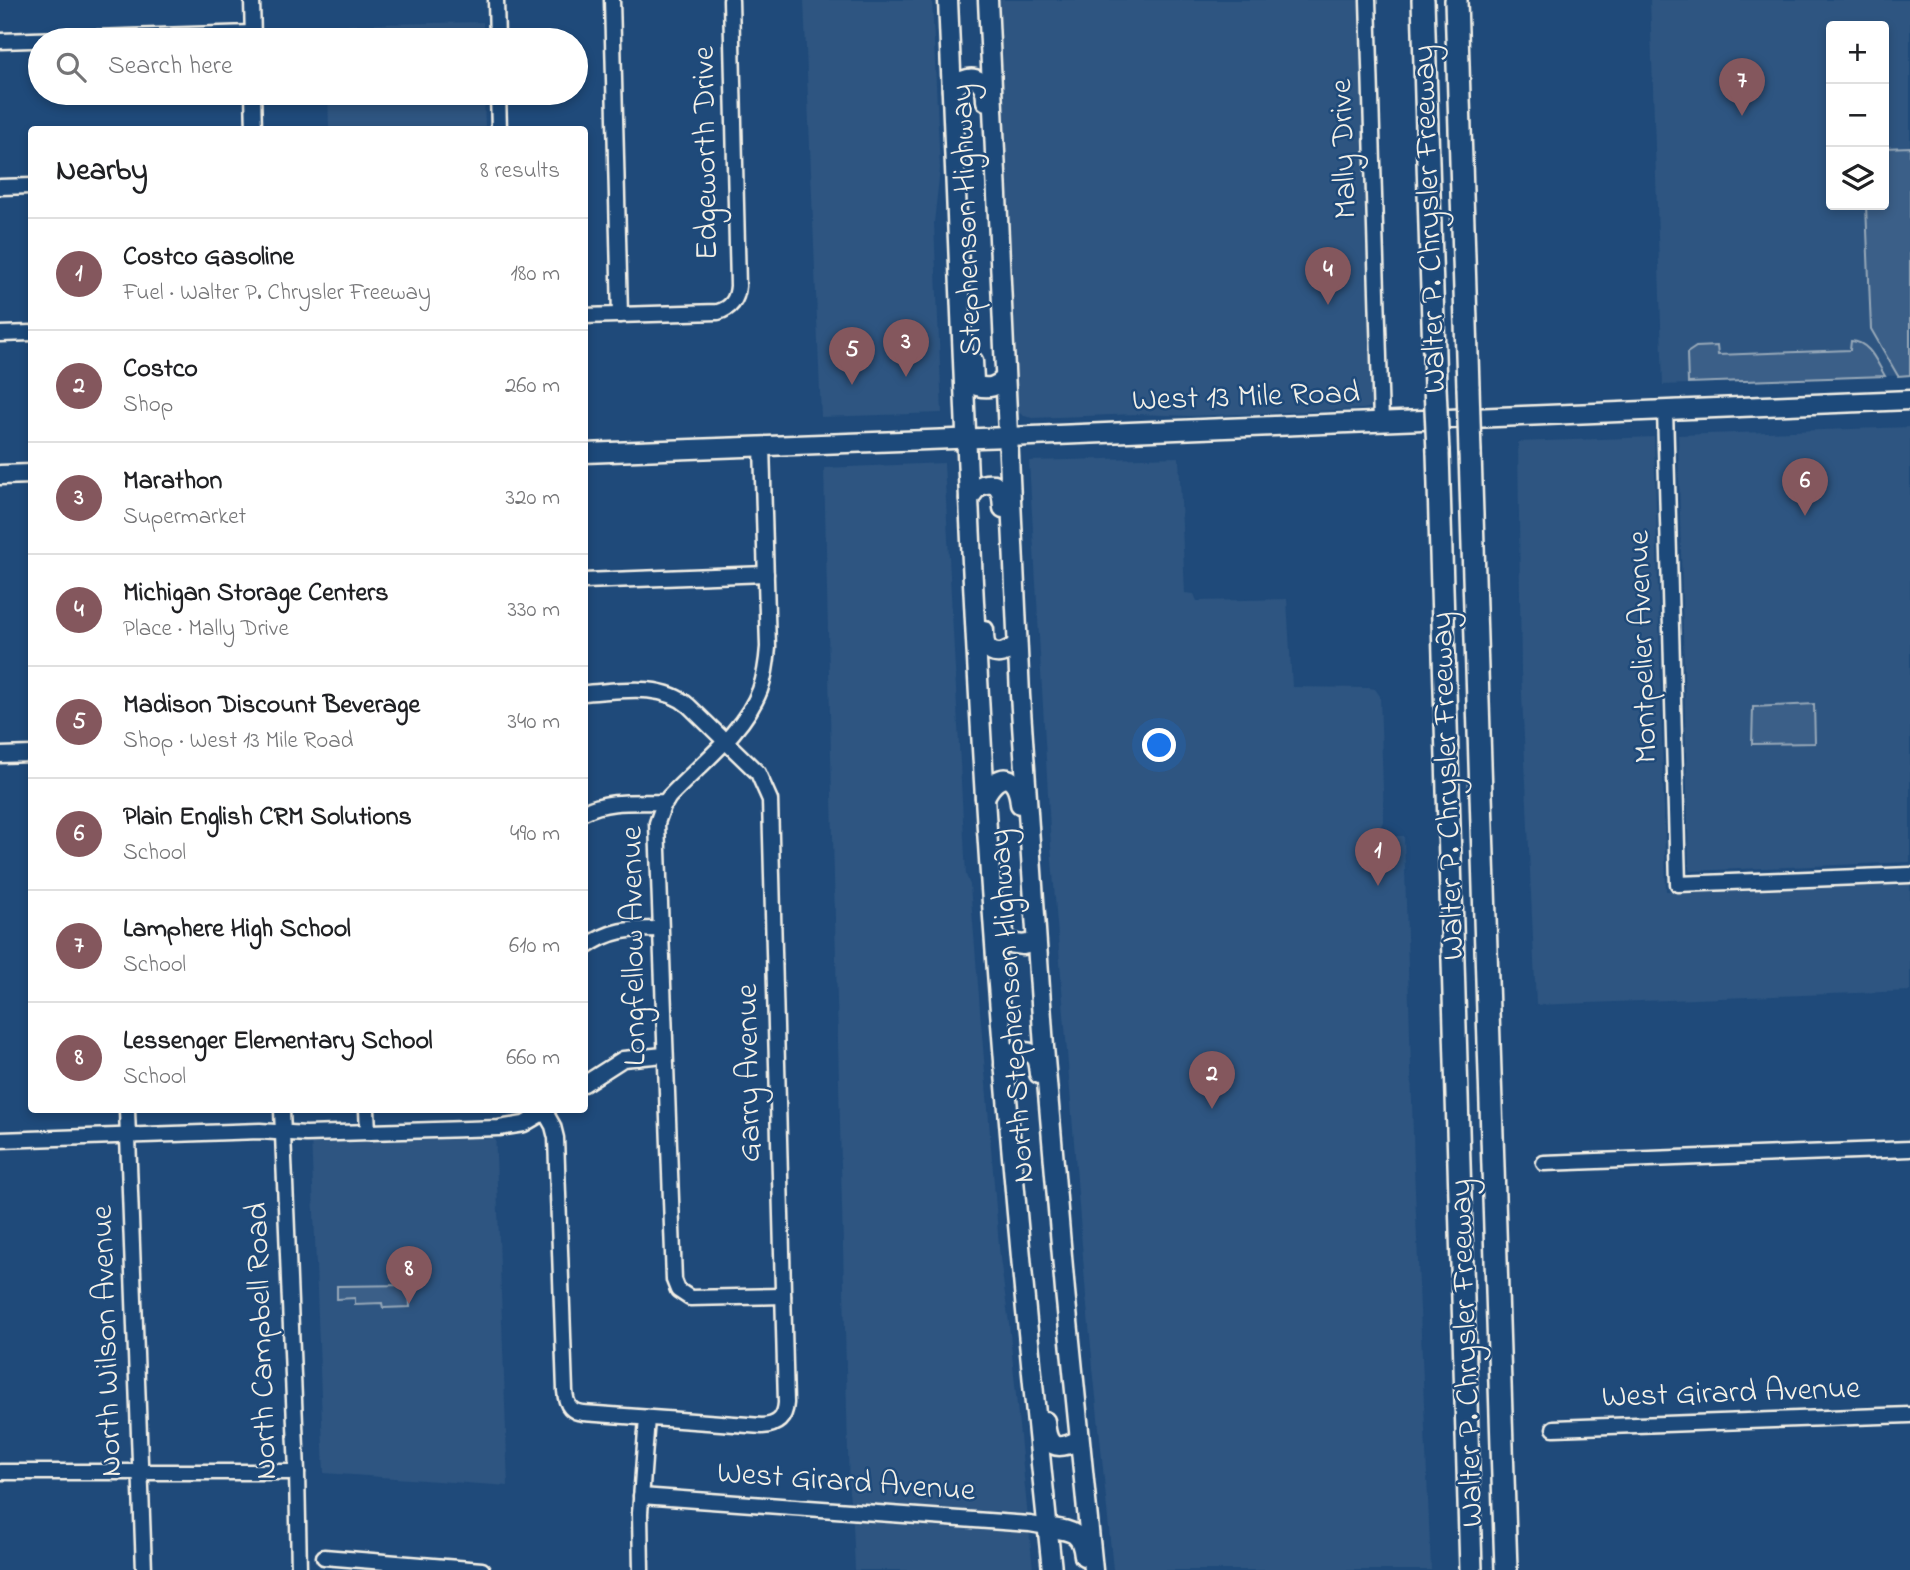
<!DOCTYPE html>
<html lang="en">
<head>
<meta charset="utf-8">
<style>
  body { margin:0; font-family:"Indie Flower",sans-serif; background:#f6f6f6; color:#202124 }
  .controls { position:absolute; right:21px; top:21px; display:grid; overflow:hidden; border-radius:7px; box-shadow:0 4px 10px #0003 }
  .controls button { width:63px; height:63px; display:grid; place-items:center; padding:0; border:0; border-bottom:2px solid #e0e0e0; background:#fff; color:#202124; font:35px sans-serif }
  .you { position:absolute; left:1160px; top:746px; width:24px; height:24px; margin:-18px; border:5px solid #fff; border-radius:50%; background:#1a73e8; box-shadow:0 0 0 10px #1a73e833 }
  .badge { display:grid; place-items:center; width:46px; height:46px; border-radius:50%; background:#84575d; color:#fff; font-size:23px; font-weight:700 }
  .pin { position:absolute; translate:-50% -58px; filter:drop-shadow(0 2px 4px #0008) }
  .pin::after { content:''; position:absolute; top:37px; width:24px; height:21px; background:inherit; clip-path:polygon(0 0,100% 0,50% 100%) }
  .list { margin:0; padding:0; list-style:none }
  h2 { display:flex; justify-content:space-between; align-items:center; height:91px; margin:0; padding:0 28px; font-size:30px }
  h2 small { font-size:23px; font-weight:400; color:#757577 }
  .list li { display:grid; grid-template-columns:46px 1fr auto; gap:21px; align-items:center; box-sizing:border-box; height:112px; padding:0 28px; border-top:2px solid #e0e0e0 }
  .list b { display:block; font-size:26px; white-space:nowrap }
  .list p { margin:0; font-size:23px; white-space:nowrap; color:#757577 }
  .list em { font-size:23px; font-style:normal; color:#757577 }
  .icon { flex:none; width:38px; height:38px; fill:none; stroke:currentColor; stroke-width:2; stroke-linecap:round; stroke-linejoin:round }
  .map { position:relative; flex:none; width:1910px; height:1570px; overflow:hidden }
  .search { position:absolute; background:#fff; box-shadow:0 4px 10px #0003; left:28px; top:28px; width:560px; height:77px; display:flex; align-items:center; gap:18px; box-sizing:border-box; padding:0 24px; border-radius:38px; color:#757577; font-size:26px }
  .panel { position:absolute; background:#fff; box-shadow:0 4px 10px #0003; left:28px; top:126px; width:560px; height:987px; border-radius:7px }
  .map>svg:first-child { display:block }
  .built { fill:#2d5581; fill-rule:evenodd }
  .green { fill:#3a5f88; stroke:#97a8b8; stroke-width:2 }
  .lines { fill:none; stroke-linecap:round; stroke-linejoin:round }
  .minor-casing { stroke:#f4f1e8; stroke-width:19 }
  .major-casing { stroke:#f4f1e8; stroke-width:23 }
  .highway-casing { stroke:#f4f1e8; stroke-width:26 }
  .minor { stroke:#1f4a7a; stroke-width:14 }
  .major { stroke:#1f4a7a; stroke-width:18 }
  .highway { stroke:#1f4a7a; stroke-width:21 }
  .highway-bridge-casing { stroke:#f4f1e8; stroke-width:26; stroke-linecap:butt }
  .highway-bridge { stroke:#1f4a7a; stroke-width:21 }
  .labels { text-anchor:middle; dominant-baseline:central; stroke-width:5; stroke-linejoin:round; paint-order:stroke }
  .street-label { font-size:32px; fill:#f4f1e8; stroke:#1f4a7a }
</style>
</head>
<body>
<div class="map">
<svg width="1910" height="1570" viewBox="0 0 1910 1570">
  <rect width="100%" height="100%" fill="#1f4a7a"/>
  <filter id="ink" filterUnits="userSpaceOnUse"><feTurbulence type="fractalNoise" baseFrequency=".0143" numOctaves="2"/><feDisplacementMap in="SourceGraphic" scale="14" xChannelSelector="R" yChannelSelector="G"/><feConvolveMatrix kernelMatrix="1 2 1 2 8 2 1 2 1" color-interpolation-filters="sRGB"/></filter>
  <g filter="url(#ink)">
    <!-- built -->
    <g class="built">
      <polygon points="804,0 932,0 940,169 934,223 942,413 821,417"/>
      <polygon points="995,0 1362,0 1373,405 1372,407 1363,409 1191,416 1138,414 1032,418 1024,416 1016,411 1013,403"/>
      <path d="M1650,0H1910V375L1663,385ZM1831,26H1884V205H1831Z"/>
      <polygon points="483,22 483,40 326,40 326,25"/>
      <polygon points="328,93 484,93 485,129 329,129"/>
      <polygon points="1910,427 1910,862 1690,871 1689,868 1678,435"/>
      <polygon points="1654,437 1666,891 1910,884 1910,991 1536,1005 1521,672 1518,442"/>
      <polygon points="1179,457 1185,593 1194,594 1197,601 1287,599 1292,687 1369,688 1375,689 1380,696 1384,819 1379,831 1371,836 1404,836 1414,1167 1431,1570 1113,1570 1086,1296 1051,847 1029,461"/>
      <polygon points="944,463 966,875 970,885 1000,1258 1009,1323 1033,1570 855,1570 853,1524 849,1493 824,468"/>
      <polygon points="495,1128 508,1486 324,1473 311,1135"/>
    </g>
    <!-- green -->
    <g class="green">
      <polygon points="1910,147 1910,375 1898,376 1871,329 1866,205 1884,205 1884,148"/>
      <path d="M1851,341C1870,342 1876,361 1885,376L1688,383L1687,353L1696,347L1717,346L1718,355L1850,350Z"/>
      <polygon points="1814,704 1815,743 1752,744 1753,707"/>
      <polygon points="409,1285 410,1307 383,1308 382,1303 355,1304 355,1298 337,1299 337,1286"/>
    </g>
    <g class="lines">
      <!-- minor casing -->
      <g class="minor-casing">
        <g id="minor">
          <polyline points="252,0 253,40"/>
          <polyline points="496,0 497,40"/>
          <polyline points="612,0 620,315"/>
          <polyline points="1368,0 1381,422"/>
          <polyline points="0,41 252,33"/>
          <polyline points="253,93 254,130"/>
          <polyline points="498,93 499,130"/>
          <polyline points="0,187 32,186"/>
          <path d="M584,316L718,312C731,308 737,300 738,286L731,0"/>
          <polyline points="0,334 32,333"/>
          <polyline points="1665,409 1678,884 1910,875"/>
          <path d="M762,446L768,647C767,661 765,676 760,690C744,732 699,765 669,797L663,806L657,823L674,1280L678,1290L690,1298L783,1296"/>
          <polyline points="584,581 766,574"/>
          <polyline points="0,755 32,754"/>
          <path d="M584,812C608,799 639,803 666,802"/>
          <path d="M584,948C611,929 628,929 660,929"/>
          <polyline points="584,1084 623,1059 664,1055"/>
          <polyline points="127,1110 144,1570"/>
          <polyline points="282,1110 297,1472 299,1570"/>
          <polyline points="367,1110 368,1132"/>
          <path d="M545,1112L553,1126L556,1138L565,1391C566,1404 570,1412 583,1413L762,1426C778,1425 785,1418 786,1403L770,800L758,773L689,706C662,682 618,691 584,693"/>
          <polyline points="0,1140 260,1131 306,1134 499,1128 524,1124 548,1110"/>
          <polyline points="1544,1163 1910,1149"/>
          <polyline points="1554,1428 1910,1415"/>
          <polyline points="0,1472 297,1472"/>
          <polyline points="641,1496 1030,1524 1047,1527"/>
          <polyline points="324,1557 482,1570"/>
          <polyline points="641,1570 640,1513 647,1418"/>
        </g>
      </g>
      <!-- major casing -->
      <g class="major-casing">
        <g id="major">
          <path d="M948,0C960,276 969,553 987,829C1003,1077 1026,1324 1052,1570"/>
          <polyline points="988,0 1020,695 1044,1047 1065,1291 1093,1570"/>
          <path d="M952,90C968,71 986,76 986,101"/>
          <path d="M973,361L974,381L977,386C989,389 996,387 1004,379"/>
          <polyline points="584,453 1007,437 1910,400"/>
          <polyline points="0,475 32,474"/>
          <path d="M969,499C976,488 980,482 994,484C1003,490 1002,499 1003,508"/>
          <path d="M984,630C984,636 984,643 987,647C995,659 1010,651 1017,644"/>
          <path d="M985,797C999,769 1018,774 1020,804"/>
          <polyline points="1003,919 1004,935 1009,943 1023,945 1036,942"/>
          <path d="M1004,1065C1007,1061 1008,1057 1012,1054C1014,1052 1020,1052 1024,1052C1037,1052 1038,1063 1039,1074"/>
          <path d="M1045,1421C1047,1447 1055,1452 1079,1440"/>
          <path d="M1047,1527C1070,1531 1081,1530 1084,1556"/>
        </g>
      </g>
      <!-- highway casing -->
      <g class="highway-casing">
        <g id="highway">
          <polyline points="1423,0 1435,387"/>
          <polyline points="1456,0 1468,387"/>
          <polyline points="1438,452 1471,1570"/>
          <polyline points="1470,453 1506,1570"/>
        </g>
      </g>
      <!-- minor -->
      <use href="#minor" class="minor"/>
      <!-- major -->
      <use href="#major" class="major"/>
      <!-- highway -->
      <use href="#highway" class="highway"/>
      <!-- highway-bridge casing -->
      <g class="highway-bridge-casing">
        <g id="highway-bridge">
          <polyline points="1435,387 1438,452"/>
          <polyline points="1468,387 1470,453"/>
        </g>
      </g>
      <!-- highway-bridge -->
      <use href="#highway-bridge" class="highway-bridge"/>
    </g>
  </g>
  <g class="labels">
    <!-- street labels -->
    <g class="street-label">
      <text transform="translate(1345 149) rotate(-92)">Mally Drive</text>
      <text transform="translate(707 153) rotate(-91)">Edgeworth Drive</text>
      <text transform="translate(1431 219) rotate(-92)">Walter P. Chrysler Freeway</text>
      <text transform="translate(968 220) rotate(-92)">Stephenson Highway</text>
      <text transform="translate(1246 398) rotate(-2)">West 13 Mile Road</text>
      <text transform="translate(1644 647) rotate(-92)">Montpelier Avenue</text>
      <text transform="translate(1449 786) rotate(-92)">Walter P. Chrysler Freeway</text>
      <text transform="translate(635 946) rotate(-91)">Longfellow Avenue</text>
      <text transform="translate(1013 1006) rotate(-94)">North Stephenson Highway</text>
      <text transform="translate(750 1073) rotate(-91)">Garry Avenue</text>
      <text transform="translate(108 1341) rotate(-92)">North Wilson Avenue</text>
      <text transform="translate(263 1341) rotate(-92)">North Campbell Road</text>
      <text transform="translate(1468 1353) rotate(-92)">Walter P. Chrysler Freeway</text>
      <text transform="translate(1731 1394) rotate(-2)">West Girard Avenue</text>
      <text transform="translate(846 1483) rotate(4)">West Girard Avenue</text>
    </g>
  </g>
</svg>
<div class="controls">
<button>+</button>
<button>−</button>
<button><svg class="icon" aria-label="layers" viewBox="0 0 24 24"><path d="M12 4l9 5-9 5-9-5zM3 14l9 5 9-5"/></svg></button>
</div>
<div class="you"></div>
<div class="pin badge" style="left:1378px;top:886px">1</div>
<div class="pin badge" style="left:1212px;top:1109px">2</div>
<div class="pin badge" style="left:906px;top:377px">3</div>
<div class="pin badge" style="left:1328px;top:305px">4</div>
<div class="pin badge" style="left:852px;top:385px">5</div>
<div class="pin badge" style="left:1805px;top:516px">6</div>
<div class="pin badge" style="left:1742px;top:116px">7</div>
<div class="pin badge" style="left:409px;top:1304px">8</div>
<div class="search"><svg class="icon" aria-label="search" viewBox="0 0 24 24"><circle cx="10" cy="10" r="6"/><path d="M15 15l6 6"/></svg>Search here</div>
<section class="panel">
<h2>Nearby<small>8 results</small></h2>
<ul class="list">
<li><span class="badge">1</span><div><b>Costco Gasoline</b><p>Fuel · Walter P. Chrysler Freeway</p></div><em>180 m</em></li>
<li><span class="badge">2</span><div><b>Costco</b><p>Shop</p></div><em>260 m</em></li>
<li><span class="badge">3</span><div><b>Marathon</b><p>Supermarket</p></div><em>320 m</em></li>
<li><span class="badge">4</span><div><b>Michigan Storage Centers</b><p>Place · Mally Drive</p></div><em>330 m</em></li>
<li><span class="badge">5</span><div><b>Madison Discount Beverage</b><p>Shop · West 13 Mile Road</p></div><em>340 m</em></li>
<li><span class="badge">6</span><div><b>Plain English CRM Solutions</b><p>School</p></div><em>490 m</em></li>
<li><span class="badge">7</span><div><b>Lamphere High School</b><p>School</p></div><em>610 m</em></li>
<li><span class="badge">8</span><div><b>Lessenger Elementary School</b><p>School</p></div><em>660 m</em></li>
</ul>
</section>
</div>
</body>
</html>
